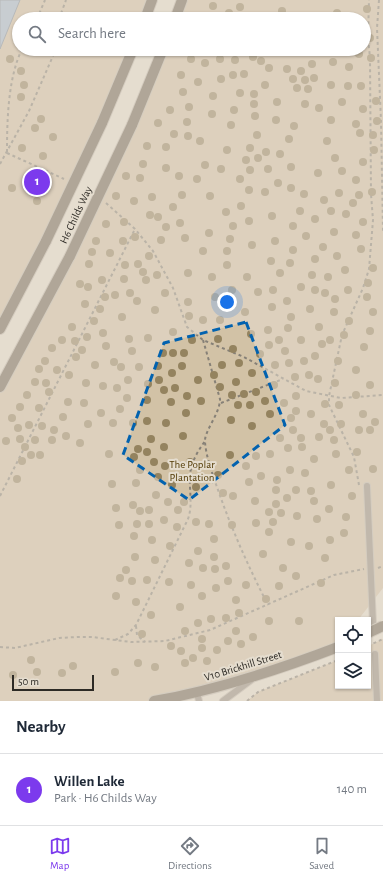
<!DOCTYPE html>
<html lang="en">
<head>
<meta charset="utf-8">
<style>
  body { margin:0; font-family:"Alegreya Sans",sans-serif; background:#f6f6f7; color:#1f2937 }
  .controls { position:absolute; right:12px; bottom:12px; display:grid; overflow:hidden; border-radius:0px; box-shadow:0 1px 3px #0004 }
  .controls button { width:36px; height:36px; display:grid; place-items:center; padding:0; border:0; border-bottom:1px solid #e0e1e3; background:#fff; color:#1f2937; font:20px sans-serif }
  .scale { position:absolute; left:12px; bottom:10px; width:82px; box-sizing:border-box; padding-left:4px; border:2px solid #2d2a25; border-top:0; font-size:11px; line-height:14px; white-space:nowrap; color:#2d2a25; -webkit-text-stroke:3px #e5ddcf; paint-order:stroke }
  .you { position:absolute; left:227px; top:302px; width:14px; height:14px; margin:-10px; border:3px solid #fff; border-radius:50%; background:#1a73e8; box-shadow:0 0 0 6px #1a73e833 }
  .badge { display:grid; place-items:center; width:26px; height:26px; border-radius:50%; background:#7c3aed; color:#fff; font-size:13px; font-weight:700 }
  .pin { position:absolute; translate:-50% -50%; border:2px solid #fff; box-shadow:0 1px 4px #0006 }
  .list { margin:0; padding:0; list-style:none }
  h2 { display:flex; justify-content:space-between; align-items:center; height:52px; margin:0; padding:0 16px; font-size:17px }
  h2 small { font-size:13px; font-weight:400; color:#747a83 }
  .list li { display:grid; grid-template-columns:26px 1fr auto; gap:12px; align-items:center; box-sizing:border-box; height:72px; padding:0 16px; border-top:1px solid #e0e1e3 }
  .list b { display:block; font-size:15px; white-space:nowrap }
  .list p { margin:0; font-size:13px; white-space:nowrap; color:#747a83 }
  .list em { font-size:13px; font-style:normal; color:#747a83 }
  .icon { flex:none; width:22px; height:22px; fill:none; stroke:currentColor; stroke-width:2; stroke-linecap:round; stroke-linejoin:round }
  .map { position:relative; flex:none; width:383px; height:701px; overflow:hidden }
  .search { position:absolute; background:#fff; box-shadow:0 1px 3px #0004; left:12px; right:12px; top:12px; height:44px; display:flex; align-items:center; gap:10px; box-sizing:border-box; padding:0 14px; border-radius:22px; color:#747a83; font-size:15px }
  .sheet { height:124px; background:#fff }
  nav { display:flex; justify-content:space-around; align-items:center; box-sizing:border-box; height:56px; border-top:1px solid #e0e1e3; background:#fff; font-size:11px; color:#747a83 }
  nav a { display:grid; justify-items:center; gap:2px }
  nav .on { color:#7c3aed }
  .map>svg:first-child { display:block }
  .green { fill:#d2c2a6 }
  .water { fill:#a4bad3; stroke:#808f9f }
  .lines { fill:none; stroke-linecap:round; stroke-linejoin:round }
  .lane-casing { stroke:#c0b9ad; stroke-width:8 }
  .secondary-casing { stroke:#c0b9ad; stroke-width:12 }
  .path { stroke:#868077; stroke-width:2; stroke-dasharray:3 3; stroke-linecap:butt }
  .lane { stroke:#948c80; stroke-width:6 }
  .secondary { stroke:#706554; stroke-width:10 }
  .secondary-bridge-casing { stroke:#c0b9ad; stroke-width:12; stroke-linecap:butt }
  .path-bridge { stroke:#868077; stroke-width:2; stroke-dasharray:3 3; stroke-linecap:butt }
  .secondary-bridge { stroke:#706554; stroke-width:10 }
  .tree { fill:#94835f }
  .marked { fill:none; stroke:#0262af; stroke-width:3; stroke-dasharray:8 5; stroke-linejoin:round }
  .labels { text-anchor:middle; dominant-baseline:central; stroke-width:4; stroke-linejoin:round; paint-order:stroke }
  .street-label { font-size:11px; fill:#2d2a25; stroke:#e5ddcf }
  .park-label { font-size:11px; fill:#523a04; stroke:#e5ddcf }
</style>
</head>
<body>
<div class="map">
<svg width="383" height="701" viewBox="0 0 383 701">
  <rect width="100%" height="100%" fill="#e5ddcf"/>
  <!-- green -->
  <g class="green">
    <polygon points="0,0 152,0 145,19 19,19 19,49 133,49 0,329"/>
    <polygon points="182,0 383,0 383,588 358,620 338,620 338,647 154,701 0,701 0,387 70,256 163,49 364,49 364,19 175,19"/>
    <polygon points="383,639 383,701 247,701 258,692 338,660 338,686 368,686 368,646"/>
  </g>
  <!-- water -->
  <polygon class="water" points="0,0 20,0 0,49"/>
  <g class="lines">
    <!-- lane casing -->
    <g class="lane-casing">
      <g id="lane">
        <polyline points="367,486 373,624"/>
        <polyline points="375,654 377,701"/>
        <polyline points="197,693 199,701"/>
        <polyline points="223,701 251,680"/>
      </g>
    </g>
    <!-- secondary casing -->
    <g class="secondary-casing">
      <g id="secondary">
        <polyline points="145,19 152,0"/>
        <polyline points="175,19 182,0"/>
        <polyline points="102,123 133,49"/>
        <polyline points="132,125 163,49"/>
        <polyline points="0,329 46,241"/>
        <polyline points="0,387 70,256"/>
        <path d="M154,701C217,690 278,670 338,647"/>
      </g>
    </g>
    <!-- path -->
    <g class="path">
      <polyline points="379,0 377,28 381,121 383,232"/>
      <polyline points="37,19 45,0"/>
      <polyline points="59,19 66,0"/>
      <path d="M7,152C7,120 8,78 22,49"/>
      <polyline points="7,153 64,179"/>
      <polyline points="0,164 29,111 56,49"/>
      <polyline points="106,203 135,229 153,251 173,288 187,327 203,340 244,357 306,391 341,398 383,395"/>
      <path d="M203,340L220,399C220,414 204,431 205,442C206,456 212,473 217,487C231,528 248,566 268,605"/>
      <polyline points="221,403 283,379"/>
      <polyline points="359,485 354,457 329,405 329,396 342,335 363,288 369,269 373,220 371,194 370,58 368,37 369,0"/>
      <polyline points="0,496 135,229"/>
      <polyline points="378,568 383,566"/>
      <polyline points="136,626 137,635 145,642"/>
      <path d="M115,640L128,634L136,625L188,519C193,505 189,490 190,475C191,462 198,451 205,441"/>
      <polyline points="0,647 15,648 59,638 77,637 92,637 131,642 165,641 210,630 334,575 364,569"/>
      <polyline points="247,701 258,692 338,660"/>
    </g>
    <!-- lane -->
    <use href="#lane" class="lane"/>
    <!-- secondary -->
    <use href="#secondary" class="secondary"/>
    <!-- secondary-bridge casing -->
    <g class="secondary-bridge-casing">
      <g id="secondary-bridge">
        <polyline points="46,241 102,123"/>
        <polyline points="70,256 132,125"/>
        <polyline points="368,633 383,626"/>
      </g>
    </g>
    <!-- path-bridge -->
    <polyline class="path-bridge" points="368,646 383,639"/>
    <!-- secondary-bridge -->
    <use href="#secondary-bridge" class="secondary-bridge"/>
  </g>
  <!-- trees -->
  <g class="tree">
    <circle cx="213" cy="6" r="4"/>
    <circle cx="240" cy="7" r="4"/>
    <circle cx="367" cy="9" r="4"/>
    <circle cx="282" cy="11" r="4"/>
    <circle cx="229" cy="13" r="4"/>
    <circle cx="337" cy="13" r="4"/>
    <circle cx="370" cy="38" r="4"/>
    <circle cx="359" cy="54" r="4"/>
    <circle cx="253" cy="57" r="4"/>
    <circle cx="371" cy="58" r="4"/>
    <circle cx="10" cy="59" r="4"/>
    <circle cx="191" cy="59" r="4"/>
    <circle cx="220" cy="59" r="4"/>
    <circle cx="235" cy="60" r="4"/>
    <circle cx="261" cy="61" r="4"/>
    <circle cx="333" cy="62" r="4"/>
    <circle cx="205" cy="63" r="4"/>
    <circle cx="312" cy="64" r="4"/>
    <circle cx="349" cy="67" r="4"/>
    <circle cx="269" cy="68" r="4"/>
    <circle cx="287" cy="69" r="4"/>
    <circle cx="21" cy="71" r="4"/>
    <circle cx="301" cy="71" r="4"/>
    <circle cx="244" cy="74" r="4"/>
    <circle cx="181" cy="75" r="4"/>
    <circle cx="233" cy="75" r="4"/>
    <circle cx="314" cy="78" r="4"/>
    <circle cx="221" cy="79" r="4"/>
    <circle cx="293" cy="79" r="4"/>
    <circle cx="305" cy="80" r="4"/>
    <circle cx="198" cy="82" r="4"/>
    <circle cx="24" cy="85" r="4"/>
    <circle cx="265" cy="85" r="4"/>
    <circle cx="331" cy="85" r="4"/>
    <circle cx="348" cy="86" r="4"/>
    <circle cx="361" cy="86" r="4"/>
    <circle cx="297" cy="88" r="4"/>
    <circle cx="308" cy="89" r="4"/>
    <circle cx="183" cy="92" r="4"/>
    <circle cx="240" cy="93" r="4"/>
    <circle cx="254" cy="94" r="4"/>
    <circle cx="213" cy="96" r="4"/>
    <circle cx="21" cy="97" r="4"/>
    <circle cx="376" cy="101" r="4"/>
    <circle cx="277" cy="102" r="4"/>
    <circle cx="342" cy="102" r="4"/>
    <circle cx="254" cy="104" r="4"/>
    <circle cx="305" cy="104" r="4"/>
    <circle cx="189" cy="107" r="4"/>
    <circle cx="319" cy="108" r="4"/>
    <circle cx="363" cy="109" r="4"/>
    <circle cx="170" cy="110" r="4"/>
    <circle cx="234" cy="110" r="4"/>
    <circle cx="212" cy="114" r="4"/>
    <circle cx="255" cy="116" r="4"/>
    <circle cx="41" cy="119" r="4"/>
    <circle cx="276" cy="120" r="4"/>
    <circle cx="331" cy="120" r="4"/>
    <circle cx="377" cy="121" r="4"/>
    <circle cx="187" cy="122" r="4"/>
    <circle cx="158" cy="123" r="4"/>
    <circle cx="356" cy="124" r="4"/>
    <circle cx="231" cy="125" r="4"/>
    <circle cx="294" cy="126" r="4"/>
    <circle cx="35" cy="128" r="4"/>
    <circle cx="360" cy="133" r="4"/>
    <circle cx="174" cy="134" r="4"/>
    <circle cx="257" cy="135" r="4"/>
    <circle cx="373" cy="135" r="4"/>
    <circle cx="188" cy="136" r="4"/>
    <circle cx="53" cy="137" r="4"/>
    <circle cx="289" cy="139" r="4"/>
    <circle cx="200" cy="141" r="4"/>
    <circle cx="327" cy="141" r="4"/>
    <circle cx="147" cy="146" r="4"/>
    <circle cx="166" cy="147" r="4"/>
    <circle cx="22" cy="148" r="4"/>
    <circle cx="250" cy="148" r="4"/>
    <circle cx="227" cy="150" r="4"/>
    <circle cx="374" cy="150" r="4"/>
    <circle cx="266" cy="152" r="4"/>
    <circle cx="280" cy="154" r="4"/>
    <circle cx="43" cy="156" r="4"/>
    <circle cx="258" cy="158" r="4"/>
    <circle cx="335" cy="158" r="4"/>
    <circle cx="246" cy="160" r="4"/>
    <circle cx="363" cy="162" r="4"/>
    <circle cx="143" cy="164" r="4"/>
    <circle cx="205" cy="165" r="4"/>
    <circle cx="291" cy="167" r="4"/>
    <circle cx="166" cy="168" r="4"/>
    <circle cx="221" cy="169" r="4"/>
    <circle cx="268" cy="169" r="4"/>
    <circle cx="250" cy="170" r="4"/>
    <circle cx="342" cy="171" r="4"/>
    <circle cx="318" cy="173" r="4"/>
    <circle cx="126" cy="176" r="4"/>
    <circle cx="179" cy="176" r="4"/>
    <circle cx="140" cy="178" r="4"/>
    <circle cx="197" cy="179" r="4"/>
    <circle cx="240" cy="179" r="4"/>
    <circle cx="356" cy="180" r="4"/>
    <circle cx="278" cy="183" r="4"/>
    <circle cx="26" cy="184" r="4"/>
    <circle cx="12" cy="188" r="4"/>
    <circle cx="291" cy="188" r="4"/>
    <circle cx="249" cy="190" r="4"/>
    <circle cx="265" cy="192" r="4"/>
    <circle cx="372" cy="192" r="4"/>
    <circle cx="339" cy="193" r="4"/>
    <circle cx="304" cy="194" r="4"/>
    <circle cx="182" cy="195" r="4"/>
    <circle cx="359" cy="195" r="4"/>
    <circle cx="116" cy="196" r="4"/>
    <circle cx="210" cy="196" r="4"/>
    <circle cx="152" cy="197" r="4"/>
    <circle cx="324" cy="200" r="4"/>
    <circle cx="37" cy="201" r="4"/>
    <circle cx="134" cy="201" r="4"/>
    <circle cx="353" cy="203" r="4"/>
    <circle cx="241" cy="206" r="4"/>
    <circle cx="173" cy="207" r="4"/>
    <circle cx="300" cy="211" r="4"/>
    <circle cx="331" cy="211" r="4"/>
    <circle cx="226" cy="212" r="4"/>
    <circle cx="346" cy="214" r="4"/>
    <circle cx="150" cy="215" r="4"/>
    <circle cx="272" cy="216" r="4"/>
    <circle cx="158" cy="217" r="4"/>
    <circle cx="315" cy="219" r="4"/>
    <circle cx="249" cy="221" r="4"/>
    <circle cx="124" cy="222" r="4"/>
    <circle cx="363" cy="222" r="4"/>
    <circle cx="180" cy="223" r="4"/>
    <circle cx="106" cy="224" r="4"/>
    <circle cx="233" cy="226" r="4"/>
    <circle cx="293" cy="226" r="4"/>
    <circle cx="166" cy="227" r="4"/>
    <circle cx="334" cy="232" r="4"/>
    <circle cx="209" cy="233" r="4"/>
    <circle cx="356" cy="235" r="4"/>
    <circle cx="306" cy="236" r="4"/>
    <circle cx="135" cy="237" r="4"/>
    <circle cx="185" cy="238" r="4"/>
    <circle cx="230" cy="239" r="4"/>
    <circle cx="161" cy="240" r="4"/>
    <circle cx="96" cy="241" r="4"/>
    <circle cx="123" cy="241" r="4"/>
    <circle cx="275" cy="241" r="4"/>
    <circle cx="252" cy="245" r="4"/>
    <circle cx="323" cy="247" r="4"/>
    <circle cx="361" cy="249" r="4"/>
    <circle cx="293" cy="250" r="4"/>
    <circle cx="203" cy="251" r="4"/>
    <circle cx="227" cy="251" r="4"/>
    <circle cx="92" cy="252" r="4"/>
    <circle cx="110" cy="253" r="4"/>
    <circle cx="149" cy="256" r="4"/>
    <circle cx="337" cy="256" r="4"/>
    <circle cx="315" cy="259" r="4"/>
    <circle cx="271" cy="261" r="4"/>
    <circle cx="290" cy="263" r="4"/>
    <circle cx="89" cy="264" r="4"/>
    <circle cx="138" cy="264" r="4"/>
    <circle cx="125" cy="265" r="4"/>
    <circle cx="227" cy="265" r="4"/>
    <circle cx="373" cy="268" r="4"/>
    <circle cx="345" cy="270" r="4"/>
    <circle cx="143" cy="272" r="4"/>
    <circle cx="188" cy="273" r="4"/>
    <circle cx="280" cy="273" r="4"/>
    <circle cx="157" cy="275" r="4"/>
    <circle cx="312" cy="275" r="4"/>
    <circle cx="212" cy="277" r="4"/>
    <circle cx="247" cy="277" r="4"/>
    <circle cx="328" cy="277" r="4"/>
    <circle cx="124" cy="279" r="4"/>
    <circle cx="102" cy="280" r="4"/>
    <circle cx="146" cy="280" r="4"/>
    <circle cx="368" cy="283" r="4"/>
    <circle cx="80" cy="284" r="4"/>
    <circle cx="88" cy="287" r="4"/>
    <circle cx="301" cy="287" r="4"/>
    <circle cx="232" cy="290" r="4"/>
    <circle cx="273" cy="290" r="4"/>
    <circle cx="315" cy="290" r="4"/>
    <circle cx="348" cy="290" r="4"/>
    <circle cx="258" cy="292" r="4"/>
    <circle cx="130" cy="293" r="4"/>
    <circle cx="165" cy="293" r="4"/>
    <circle cx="325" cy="293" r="4"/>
    <circle cx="115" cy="295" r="4"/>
    <circle cx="105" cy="297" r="4"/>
    <circle cx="215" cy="297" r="4"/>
    <circle cx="367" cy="297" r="4"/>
    <circle cx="335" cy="299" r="4"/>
    <circle cx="137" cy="301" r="4"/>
    <circle cx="287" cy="301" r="4"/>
    <circle cx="188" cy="302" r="4"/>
    <circle cx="85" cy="304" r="4"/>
    <circle cx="272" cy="307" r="4"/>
    <circle cx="100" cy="309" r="4"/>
    <circle cx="310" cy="309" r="4"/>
    <circle cx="155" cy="310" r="4"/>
    <circle cx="245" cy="312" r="4"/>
    <circle cx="334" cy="312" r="4"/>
    <circle cx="373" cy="312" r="4"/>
    <circle cx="189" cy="316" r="4"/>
    <circle cx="122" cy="317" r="4"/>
    <circle cx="291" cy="317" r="4"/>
    <circle cx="203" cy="320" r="4"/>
    <circle cx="220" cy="320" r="4"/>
    <circle cx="94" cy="321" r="4"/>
    <circle cx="349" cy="321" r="4"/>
    <circle cx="72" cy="327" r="4"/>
    <circle cx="319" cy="327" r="4"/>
    <circle cx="288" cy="328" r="4"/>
    <circle cx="268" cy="330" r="4"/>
    <circle cx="370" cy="331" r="4"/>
    <circle cx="173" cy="332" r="4"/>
    <circle cx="103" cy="333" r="4"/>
    <circle cx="251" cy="334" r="4"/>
    <circle cx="344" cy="335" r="4"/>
    <circle cx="87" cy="337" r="4"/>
    <circle cx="148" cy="338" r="4"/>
    <circle cx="129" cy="339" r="4"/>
    <circle cx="218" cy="339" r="4"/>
    <circle cx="62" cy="340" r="4"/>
    <circle cx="192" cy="340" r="4"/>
    <circle cx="279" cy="340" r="4"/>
    <circle cx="301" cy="340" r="4"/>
    <circle cx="330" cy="340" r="4"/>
    <circle cx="75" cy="341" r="4"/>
    <circle cx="322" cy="344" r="4"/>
    <circle cx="269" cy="345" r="4"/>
    <circle cx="106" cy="346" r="4"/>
    <circle cx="364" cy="347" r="4"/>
    <circle cx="52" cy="348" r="4"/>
    <circle cx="233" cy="349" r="4"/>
    <circle cx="82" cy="350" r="4"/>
    <circle cx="132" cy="351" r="4"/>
    <circle cx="285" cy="351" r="4"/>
    <circle cx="163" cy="353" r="4"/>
    <circle cx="173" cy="353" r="4"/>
    <circle cx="184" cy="353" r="4"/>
    <circle cx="260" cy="354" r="4"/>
    <circle cx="315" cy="356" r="4"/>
    <circle cx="76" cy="357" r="4"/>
    <circle cx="45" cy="361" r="4"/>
    <circle cx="304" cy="361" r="4"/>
    <circle cx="338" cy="361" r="4"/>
    <circle cx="114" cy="362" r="4"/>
    <circle cx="239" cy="363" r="4"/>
    <circle cx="289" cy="363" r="4"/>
    <circle cx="95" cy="365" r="4"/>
    <circle cx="222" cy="365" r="4"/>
    <circle cx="275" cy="365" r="4"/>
    <circle cx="158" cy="366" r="4"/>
    <circle cx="182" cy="366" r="4"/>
    <circle cx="121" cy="367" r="4"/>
    <circle cx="139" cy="367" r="4"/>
    <circle cx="39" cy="369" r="4"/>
    <circle cx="57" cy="370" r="4"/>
    <circle cx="356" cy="370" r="4"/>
    <circle cx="172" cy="373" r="4"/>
    <circle cx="252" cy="373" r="4"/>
    <circle cx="69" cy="375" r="4"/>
    <circle cx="214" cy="375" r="4"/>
    <circle cx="309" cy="375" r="4"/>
    <circle cx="295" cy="377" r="4"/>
    <circle cx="318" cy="379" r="4"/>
    <circle cx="128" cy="380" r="4"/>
    <circle cx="159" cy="380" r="4"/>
    <circle cx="198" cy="380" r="4"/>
    <circle cx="35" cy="382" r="4"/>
    <circle cx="236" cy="382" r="4"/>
    <circle cx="46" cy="383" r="4"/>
    <circle cx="86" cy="383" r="4"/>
    <circle cx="335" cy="383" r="4"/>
    <circle cx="148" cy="384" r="4"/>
    <circle cx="274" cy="385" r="4"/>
    <circle cx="370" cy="385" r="4"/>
    <circle cx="103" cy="386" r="4"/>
    <circle cx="220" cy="387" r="4"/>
    <circle cx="117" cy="388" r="4"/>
    <circle cx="175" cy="388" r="4"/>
    <circle cx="164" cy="390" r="4"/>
    <circle cx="49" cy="392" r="4"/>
    <circle cx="256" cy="392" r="4"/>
    <circle cx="244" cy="394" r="4"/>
    <circle cx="27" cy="395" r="4"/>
    <circle cx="232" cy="395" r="4"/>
    <circle cx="356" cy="395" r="4"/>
    <circle cx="187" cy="396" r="4"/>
    <circle cx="296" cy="396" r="4"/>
    <circle cx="127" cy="398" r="4"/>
    <circle cx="147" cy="400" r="4"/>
    <circle cx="201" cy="401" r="4"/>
    <circle cx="265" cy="401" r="4"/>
    <circle cx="68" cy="402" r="4"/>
    <circle cx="171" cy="402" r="4"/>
    <circle cx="84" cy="403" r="4"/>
    <circle cx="284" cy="403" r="4"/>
    <circle cx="325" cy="404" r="4"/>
    <circle cx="238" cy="405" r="4"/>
    <circle cx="250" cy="405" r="4"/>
    <circle cx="339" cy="405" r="4"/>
    <circle cx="20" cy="407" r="4"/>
    <circle cx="39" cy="408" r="4"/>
    <circle cx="120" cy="409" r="4"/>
    <circle cx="296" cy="411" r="4"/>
    <circle cx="101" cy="413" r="4"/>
    <circle cx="186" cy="413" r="4"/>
    <circle cx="270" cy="414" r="4"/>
    <circle cx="311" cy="414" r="4"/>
    <circle cx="363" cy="414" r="4"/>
    <circle cx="63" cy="417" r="4"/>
    <circle cx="12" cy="418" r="4"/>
    <circle cx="291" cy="418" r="4"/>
    <circle cx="231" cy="420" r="4"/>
    <circle cx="147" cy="421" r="4"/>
    <circle cx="375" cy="422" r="4"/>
    <circle cx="113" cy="423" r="4"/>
    <circle cx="133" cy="423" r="4"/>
    <circle cx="166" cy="423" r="4"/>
    <circle cx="88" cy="424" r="4"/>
    <circle cx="324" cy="424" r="4"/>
    <circle cx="341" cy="424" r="4"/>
    <circle cx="29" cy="425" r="4"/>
    <circle cx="42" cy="426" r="4"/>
    <circle cx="252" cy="426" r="4"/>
    <circle cx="18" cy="428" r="4"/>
    <circle cx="54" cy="430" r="4"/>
    <circle cx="293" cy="430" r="4"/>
    <circle cx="330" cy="430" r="4"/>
    <circle cx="359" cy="430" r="4"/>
    <circle cx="370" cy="430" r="4"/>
    <circle cx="66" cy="436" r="4"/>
    <circle cx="183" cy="436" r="4"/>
    <circle cx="319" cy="437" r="4"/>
    <circle cx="280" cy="438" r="4"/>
    <circle cx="301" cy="438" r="4"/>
    <circle cx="20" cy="439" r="4"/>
    <circle cx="151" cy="439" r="4"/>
    <circle cx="35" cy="440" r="4"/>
    <circle cx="52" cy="440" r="4"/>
    <circle cx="334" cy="440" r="4"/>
    <circle cx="6" cy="441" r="4"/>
    <circle cx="80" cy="443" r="4"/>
    <circle cx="25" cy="447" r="4"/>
    <circle cx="164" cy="447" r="4"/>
    <circle cx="302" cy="447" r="4"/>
    <circle cx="288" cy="448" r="4"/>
    <circle cx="138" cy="449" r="4"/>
    <circle cx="147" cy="452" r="4"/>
    <circle cx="357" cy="452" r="4"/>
    <circle cx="109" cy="454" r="4"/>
    <circle cx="270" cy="454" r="4"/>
    <circle cx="336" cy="454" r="4"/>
    <circle cx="31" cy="455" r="4"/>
    <circle cx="40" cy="455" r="4"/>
    <circle cx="230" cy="455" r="4"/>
    <circle cx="256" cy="456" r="4"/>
    <circle cx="134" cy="457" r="4"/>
    <circle cx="314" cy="459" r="4"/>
    <circle cx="22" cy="461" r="4"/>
    <circle cx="154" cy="462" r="4"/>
    <circle cx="190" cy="462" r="4"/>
    <circle cx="165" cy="466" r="4"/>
    <circle cx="246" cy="466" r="4"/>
    <circle cx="373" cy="469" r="4"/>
    <circle cx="140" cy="470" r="4"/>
    <circle cx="290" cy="470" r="4"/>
    <circle cx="349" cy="470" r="4"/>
    <circle cx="305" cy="473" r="4"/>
    <circle cx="218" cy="475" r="4"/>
    <circle cx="261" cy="476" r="4"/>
    <circle cx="158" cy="477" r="4"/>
    <circle cx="17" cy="479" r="4"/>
    <circle cx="277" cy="480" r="4"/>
    <circle cx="249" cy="482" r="4"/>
    <circle cx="136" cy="483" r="4"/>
    <circle cx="112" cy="484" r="4"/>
    <circle cx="172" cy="485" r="4"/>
    <circle cx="331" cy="485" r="4"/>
    <circle cx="196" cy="487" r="4"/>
    <circle cx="276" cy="490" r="4"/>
    <circle cx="296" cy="490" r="4"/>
    <circle cx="311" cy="491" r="4"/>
    <circle cx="223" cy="493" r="4"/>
    <circle cx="156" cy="495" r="4"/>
    <circle cx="233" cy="496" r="4"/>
    <circle cx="352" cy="496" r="4"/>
    <circle cx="287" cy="498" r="4"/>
    <circle cx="255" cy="501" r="4"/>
    <circle cx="314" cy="501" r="4"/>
    <circle cx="168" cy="502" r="4"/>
    <circle cx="184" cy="502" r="4"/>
    <circle cx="276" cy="504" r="4"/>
    <circle cx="133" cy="505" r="4"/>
    <circle cx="116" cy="508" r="4"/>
    <circle cx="329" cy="509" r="4"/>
    <circle cx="149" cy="510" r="4"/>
    <circle cx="178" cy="510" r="4"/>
    <circle cx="140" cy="511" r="4"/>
    <circle cx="269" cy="512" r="4"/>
    <circle cx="281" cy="513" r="4"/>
    <circle cx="297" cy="516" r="4"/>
    <circle cx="346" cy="517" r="4"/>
    <circle cx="317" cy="519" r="4"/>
    <circle cx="164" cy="520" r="4"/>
    <circle cx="196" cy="522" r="4"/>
    <circle cx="273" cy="522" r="4"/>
    <circle cx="256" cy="523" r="4"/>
    <circle cx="137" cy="524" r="4"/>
    <circle cx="149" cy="524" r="4"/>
    <circle cx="209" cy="524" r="4"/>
    <circle cx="119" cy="525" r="4"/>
    <circle cx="232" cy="525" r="4"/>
    <circle cx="177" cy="527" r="4"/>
    <circle cx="269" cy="532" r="4"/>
    <circle cx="344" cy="533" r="4"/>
    <circle cx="134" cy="536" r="4"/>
    <circle cx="214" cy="539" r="4"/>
    <circle cx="152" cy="540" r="4"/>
    <circle cx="330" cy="540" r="4"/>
    <circle cx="291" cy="542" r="4"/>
    <circle cx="170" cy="546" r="4"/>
    <circle cx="309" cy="546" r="4"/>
    <circle cx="198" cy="551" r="4"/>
    <circle cx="263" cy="554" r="4"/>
    <circle cx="135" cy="557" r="4"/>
    <circle cx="214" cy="557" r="4"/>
    <circle cx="325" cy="558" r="4"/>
    <circle cx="155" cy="560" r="4"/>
    <circle cx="189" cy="563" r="4"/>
    <circle cx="226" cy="566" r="4"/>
    <circle cx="203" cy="568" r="4"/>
    <circle cx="283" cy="568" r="4"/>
    <circle cx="215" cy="569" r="4"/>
    <circle cx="126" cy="570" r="4"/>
    <circle cx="296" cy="576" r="4"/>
    <circle cx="120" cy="578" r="4"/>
    <circle cx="147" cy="580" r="4"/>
    <circle cx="132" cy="581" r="4"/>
    <circle cx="228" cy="581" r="4"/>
    <circle cx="169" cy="582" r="4"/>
    <circle cx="321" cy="583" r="4"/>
    <circle cx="191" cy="585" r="4"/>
    <circle cx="246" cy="585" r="4"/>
    <circle cx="279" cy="586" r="4"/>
    <circle cx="216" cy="588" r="4"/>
    <circle cx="116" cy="596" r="4"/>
    <circle cx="202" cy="596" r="4"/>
    <circle cx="266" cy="599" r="4"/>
    <circle cx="236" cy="600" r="4"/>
    <circle cx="136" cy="602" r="4"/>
    <circle cx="180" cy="607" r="4"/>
    <circle cx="239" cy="613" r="4"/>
    <circle cx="151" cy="615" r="4"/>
    <circle cx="226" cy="618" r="4"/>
    <circle cx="211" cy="619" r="4"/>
    <circle cx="269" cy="621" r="4"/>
    <circle cx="299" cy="621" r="4"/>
    <circle cx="198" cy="623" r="4"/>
    <circle cx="185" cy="631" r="4"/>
    <circle cx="236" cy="631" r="4"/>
    <circle cx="142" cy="634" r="4"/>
    <circle cx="253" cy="637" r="4"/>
    <circle cx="202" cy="639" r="4"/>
    <circle cx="228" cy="641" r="4"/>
    <circle cx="241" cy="644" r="4"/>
    <circle cx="171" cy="646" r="4"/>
    <circle cx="202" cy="648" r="4"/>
    <circle cx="217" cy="650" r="4"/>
    <circle cx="181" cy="651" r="4"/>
    <circle cx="193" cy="658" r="4"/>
    <circle cx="31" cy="660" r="4"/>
    <circle cx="207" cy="661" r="4"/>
    <circle cx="138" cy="663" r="4"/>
    <circle cx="185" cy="663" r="4"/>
    <circle cx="73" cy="666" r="4"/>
    <circle cx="155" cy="667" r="4"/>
    <circle cx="37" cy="672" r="4"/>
    <circle cx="115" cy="672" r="4"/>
    <circle cx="62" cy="673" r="4"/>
    <circle cx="13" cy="675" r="4"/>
  </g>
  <!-- marked area -->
  <path d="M0 0H383V701H0ZM246,322L285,425L189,500L123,455L164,343Z" fill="#e5ddcf" fill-opacity=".55" fill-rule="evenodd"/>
  <path class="marked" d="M246,322L285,425L189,500L123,455L164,343Z"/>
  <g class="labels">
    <!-- street labels -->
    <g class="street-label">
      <text transform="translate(76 215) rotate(-65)">H6 Childs Way</text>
      <text transform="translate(243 666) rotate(-17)">V10 Brickhill Street</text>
    </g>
    <!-- park labels -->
    <g class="park-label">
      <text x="192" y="464">The Poplar<tspan x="192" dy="13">Plantation</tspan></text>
    </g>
  </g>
</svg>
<div class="controls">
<button><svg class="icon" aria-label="locate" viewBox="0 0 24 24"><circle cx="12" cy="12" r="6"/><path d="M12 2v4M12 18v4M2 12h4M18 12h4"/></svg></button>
<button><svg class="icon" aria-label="layers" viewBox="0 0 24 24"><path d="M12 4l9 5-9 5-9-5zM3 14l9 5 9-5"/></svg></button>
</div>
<div class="scale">50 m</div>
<div class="you"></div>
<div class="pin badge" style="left:37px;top:182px">1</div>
<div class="search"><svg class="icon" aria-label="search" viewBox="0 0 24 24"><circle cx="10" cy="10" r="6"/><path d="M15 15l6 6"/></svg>Search here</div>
</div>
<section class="sheet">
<h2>Nearby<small></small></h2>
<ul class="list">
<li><span class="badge">1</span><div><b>Willen Lake</b><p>Park · H6 Childs Way</p></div><em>140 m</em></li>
</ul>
</section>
<nav>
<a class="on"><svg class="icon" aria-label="map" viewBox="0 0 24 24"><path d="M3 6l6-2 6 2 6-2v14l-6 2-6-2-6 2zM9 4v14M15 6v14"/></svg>Map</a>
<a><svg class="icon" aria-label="directions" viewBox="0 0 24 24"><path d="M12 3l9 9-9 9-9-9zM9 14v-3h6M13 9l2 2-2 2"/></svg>Directions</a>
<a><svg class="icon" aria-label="saved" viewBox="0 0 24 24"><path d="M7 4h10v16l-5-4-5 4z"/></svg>Saved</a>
</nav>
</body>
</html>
